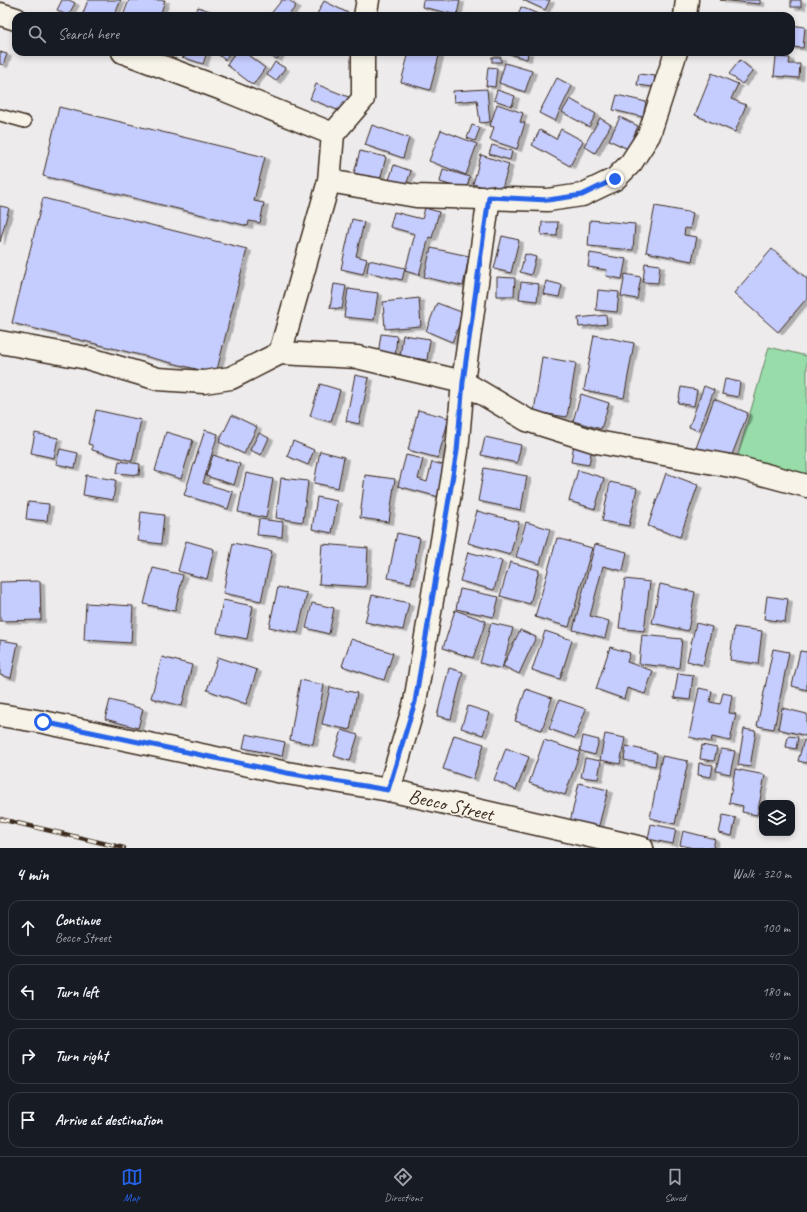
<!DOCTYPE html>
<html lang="en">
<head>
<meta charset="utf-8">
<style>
  body { margin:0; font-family:Caveat,sans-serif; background:#20242c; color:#f1f3f6 }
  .controls { position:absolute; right:12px; bottom:12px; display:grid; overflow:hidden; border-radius:8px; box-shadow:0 2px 6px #0003 }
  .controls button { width:36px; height:36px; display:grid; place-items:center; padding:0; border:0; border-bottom:1px solid #363941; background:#171b24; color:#f1f3f6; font:20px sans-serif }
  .stop { position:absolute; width:12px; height:12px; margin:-9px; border:3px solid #2563eb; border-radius:50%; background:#fff }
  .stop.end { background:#2563eb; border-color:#fff; box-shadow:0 1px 4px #0008 }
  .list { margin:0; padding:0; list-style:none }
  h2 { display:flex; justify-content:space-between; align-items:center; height:52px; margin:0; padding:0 16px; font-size:17px }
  h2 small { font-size:13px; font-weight:400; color:#9ea1a6 }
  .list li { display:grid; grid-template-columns:26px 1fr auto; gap:12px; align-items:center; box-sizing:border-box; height:56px; margin:0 8px 8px; padding:0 8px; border:1px solid #363941; border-radius:12px }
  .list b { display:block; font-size:15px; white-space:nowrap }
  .list p { margin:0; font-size:13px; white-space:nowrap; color:#9ea1a6 }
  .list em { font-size:13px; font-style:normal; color:#9ea1a6 }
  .icon { flex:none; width:22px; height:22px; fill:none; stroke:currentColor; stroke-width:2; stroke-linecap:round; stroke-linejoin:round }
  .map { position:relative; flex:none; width:807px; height:848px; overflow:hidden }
  .search { position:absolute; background:#171b24; box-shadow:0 2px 6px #0003; left:12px; right:12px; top:12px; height:44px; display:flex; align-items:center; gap:10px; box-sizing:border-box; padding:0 14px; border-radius:12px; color:#9ea1a6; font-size:15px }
  .sheet { height:308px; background:#171b24 }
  nav { display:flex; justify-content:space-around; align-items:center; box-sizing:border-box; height:56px; border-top:1px solid #363941; background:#171b24; font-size:11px; color:#9ea1a6 }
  nav a { display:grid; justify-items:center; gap:2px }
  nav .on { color:#2563eb }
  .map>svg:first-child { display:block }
  .green { fill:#97dca9; stroke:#698364 }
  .building { fill:#c5ccfe; stroke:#3b2a1e; filter:url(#shadow) }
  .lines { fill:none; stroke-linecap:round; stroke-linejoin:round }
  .lane-casing { stroke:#3b2a1e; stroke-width:14 }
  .street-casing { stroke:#3b2a1e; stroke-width:25 }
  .secondary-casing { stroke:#3b2a1e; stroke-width:25 }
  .lane { stroke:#f7f3e8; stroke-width:11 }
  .street { stroke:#f7f3e8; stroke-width:22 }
  .secondary { stroke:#f7f3e8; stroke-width:22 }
  .rail-casing { stroke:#3b2a1e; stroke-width:4.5 }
  .rail { stroke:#f7f3e8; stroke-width:3; stroke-dasharray:9; stroke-linecap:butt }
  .route { stroke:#2563eb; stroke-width:5 }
  .labels { text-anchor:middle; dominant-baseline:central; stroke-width:3; stroke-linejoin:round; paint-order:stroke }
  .street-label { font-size:20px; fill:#3b2a1e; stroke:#f7f3e8 }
</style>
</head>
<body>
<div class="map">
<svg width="807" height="848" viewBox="0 0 807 848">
  <defs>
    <filter id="shadow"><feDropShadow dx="4.5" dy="2.5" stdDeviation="0" flood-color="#0004"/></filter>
  </defs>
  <rect width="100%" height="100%" fill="#edebec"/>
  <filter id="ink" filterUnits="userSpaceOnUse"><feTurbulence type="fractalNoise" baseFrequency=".025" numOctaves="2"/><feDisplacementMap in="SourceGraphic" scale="8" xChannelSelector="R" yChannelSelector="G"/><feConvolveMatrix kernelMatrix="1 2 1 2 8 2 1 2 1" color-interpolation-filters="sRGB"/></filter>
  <g filter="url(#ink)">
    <!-- green -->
    <polygon class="green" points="769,347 807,356 807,481 736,462"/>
    <!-- building -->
    <g class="building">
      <polygon points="62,0 69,0 75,3 68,16 57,10"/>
      <polygon points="88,0 121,0 114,16 82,16"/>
      <polygon points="129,0 165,0 160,16 123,16"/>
      <polygon points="282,0 289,0 296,6 288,16 269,16"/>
      <polygon points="423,0 460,0 457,15 422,7"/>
      <polygon points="523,0 550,0 545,10"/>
      <polygon points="720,0 760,0 760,4"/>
      <rect x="791" y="0" width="10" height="7"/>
      <polygon points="324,1 354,16 316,16"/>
      <polygon points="198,7 219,14 219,16 195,16"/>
      <polygon points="521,7 543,16 518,16"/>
      <polygon points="791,25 805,27 803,48 791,47"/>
      <polygon points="0,52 7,54 3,65 0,64"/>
      <polygon points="184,52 207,52 203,64 182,57"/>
      <polygon points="215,52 230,52 225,60"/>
      <polygon points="236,52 244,52 265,68 253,85 227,65"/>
      <polygon points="261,52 281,52 277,59"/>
      <polygon points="409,52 440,52 430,90 401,82"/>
      <polygon points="509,52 528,52 527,59 509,54"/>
      <rect x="492" y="57" width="9" height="5"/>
      <polygon points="776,57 790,58 789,64 800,64 799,78 774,76"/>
      <polygon points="740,60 753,71 742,84 729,74"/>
      <polygon points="275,62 285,68 276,81 267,75"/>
      <polygon points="505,63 532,71 525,92 499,83"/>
      <polygon points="488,67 497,68 495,87 486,86"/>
      <polygon points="712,73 738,84 731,99 746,105 735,132 695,115"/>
      <polygon points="639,74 655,76 654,87 637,85"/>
      <polygon points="557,78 572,86 555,121 539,113"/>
      <polygon points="316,84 351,98 345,113 310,99"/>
      <polygon points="487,89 490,122 480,123 477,100 454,102 453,91"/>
      <polygon points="497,90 515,96 512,106 494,100"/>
      <polygon points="617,95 646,102 643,117 613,110"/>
      <polygon points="570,99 596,114 589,127 562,112"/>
      <polygon points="497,104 523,113 520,122 525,123 517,149 490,140 494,127 490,126"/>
      <polygon points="59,107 265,157 254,201 264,203 260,223 249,221 248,226 43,176"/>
      <polygon points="620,117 638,126 628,149 609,140"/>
      <polygon points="600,118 611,125 595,153 584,146"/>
      <polygon points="372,125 409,138 403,158 365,145"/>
      <polygon points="472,125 480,128 475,141 467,138"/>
      <polygon points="561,129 583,141 570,166 532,145 540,130 556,139"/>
      <polygon points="441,130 477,144 466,175 429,161"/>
      <polygon points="492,145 512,151 510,160 489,154"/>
      <polygon points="360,151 386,157 380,180 354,173"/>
      <polygon points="481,155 509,164 501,192 473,184"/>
      <polygon points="394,165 411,171 405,188 388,183"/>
      <polygon points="443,169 470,177 466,190 440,182"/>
      <polygon points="43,198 247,249 216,374 12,323"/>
      <polygon points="0,206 9,208 0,242"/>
      <polygon points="655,206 693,213 690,229 685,228 684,235 697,237 692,261 646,252"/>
      <polygon points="425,208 439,212 432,238 429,237 419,275 405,271 415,234 390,227 394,212 422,219"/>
      <polygon points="352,219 364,222 356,256 367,259 363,274 341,269"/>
      <polygon points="590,220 635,224 633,250 588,246"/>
      <polygon points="542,222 558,222 557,236 541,235"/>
      <polygon points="502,236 519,240 511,273 494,269"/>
      <polygon points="431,248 469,256 463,286 424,277"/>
      <polygon points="772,249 807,279 807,298 778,332 734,293"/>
      <polygon points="590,253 626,259 622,279 606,276 607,270 588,267"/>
      <polygon points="525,254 536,257 531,275 520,272"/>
      <polygon points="369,260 405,268 402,280 367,272"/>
      <polygon points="645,263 660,265 658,283 643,282"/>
      <polygon points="625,274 641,277 637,299 621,296"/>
      <polygon points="497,277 515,278 514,296 497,296"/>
      <polygon points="546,281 562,285 559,297 543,294"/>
      <polygon points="521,282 539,284 537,301 519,299"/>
      <polygon points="334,284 346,286 342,309 330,308"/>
      <polygon points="348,289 378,293 374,320 344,317"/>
      <polygon points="598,290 619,292 617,312 596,310"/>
      <polygon points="419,298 421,326 385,329 383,302"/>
      <polygon points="437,303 464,313 452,342 426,331"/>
      <polygon points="606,315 607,324 579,327 578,318"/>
      <polygon points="381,334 397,336 395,358 378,355"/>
      <polygon points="403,335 430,339 427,360 400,356"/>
      <polygon points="594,335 634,343 624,398 584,390"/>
      <polygon points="542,357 576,363 567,417 534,412"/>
      <polygon points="355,375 369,378 359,424 346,421"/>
      <polygon points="725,379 740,382 738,397 722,394"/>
      <polygon points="320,384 340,390 331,422 310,416"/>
      <polygon points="704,386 714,390 699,431 689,427"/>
      <polygon points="681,387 697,390 694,406 678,403"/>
      <polygon points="581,394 609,403 601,429 573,421"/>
      <polygon points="714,399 748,413 730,460 696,448"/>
      <polygon points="96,410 141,420 132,461 92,450 92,445 88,444"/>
      <polygon points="418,410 449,418 438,458 408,450"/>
      <polygon points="232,415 257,427 244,454 219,442"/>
      <polygon points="205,430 218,434 203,483 233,492 228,509 184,495"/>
      <polygon points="166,432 193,440 181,479 155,471"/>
      <polygon points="35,433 58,438 54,458 31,453"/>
      <polygon points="259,433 269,438 261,455 250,450"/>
      <polygon points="485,437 521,445 517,463 481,455"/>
      <polygon points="575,438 593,441 589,465 571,462"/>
      <polygon points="293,441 314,450 308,465 287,456"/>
      <polygon points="60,449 78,453 75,468 56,464"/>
      <polygon points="320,451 344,457 338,488 314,483"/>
      <polygon points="213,455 240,464 234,485 206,476"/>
      <polygon points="406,455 423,459 418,479 427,482 432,462 447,466 439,497 398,486"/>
      <polygon points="119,461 140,464 139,475 117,473"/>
      <polygon points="484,468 527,476 521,510 478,501"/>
      <polygon points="578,470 604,478 595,509 569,501"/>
      <polygon points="246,473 273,479 266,518 238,512"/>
      <polygon points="666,473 698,485 680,537 648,526"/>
      <polygon points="86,475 116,480 113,500 83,495"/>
      <polygon points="365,475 395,479 389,522 360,518"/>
      <polygon points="281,478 308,481 303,522 276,518"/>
      <polygon points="610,482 637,488 629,526 602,521"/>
      <polygon points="317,497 337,501 332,533 312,529"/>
      <polygon points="28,502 49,504 47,521 26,519"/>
      <polygon points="477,511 519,522 510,555 468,543"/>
      <polygon points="141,512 164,515 161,544 138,541"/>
      <polygon points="259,519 283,522 282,537 257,535"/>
      <polygon points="526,522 550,529 540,564 516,557"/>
      <polygon points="397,533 420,538 411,583 388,578"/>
      <polygon points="557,538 592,548 569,627 535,617"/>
      <polygon points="186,541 214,549 207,579 178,571"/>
      <polygon points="233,543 272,551 261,601 223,593"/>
      <polygon points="322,544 368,548 366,587 319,584"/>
      <polygon points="595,544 627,552 623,571 603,566 590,616 609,621 605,638 573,630"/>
      <polygon points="468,552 502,561 494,590 460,581"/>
      <polygon points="510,562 539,570 530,604 500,596"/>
      <polygon points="153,568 183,575 175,611 144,604"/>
      <polygon points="625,579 650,582 644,631 619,628"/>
      <polygon points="40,581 41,620 0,621 0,582"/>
      <polygon points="660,584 695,592 688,631 652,623"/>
      <polygon points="278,587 307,593 298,633 269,627"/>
      <polygon points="460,589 499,597 494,617 456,609"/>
      <polygon points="372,595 409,603 403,630 365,622"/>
      <polygon points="767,596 788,599 785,622 764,619"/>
      <polygon points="223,600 253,606 247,639 217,633"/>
      <polygon points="86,603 133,606 131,643 84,640"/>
      <polygon points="312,603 334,608 329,634 306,628"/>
      <polygon points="455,610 486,621 473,658 443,648"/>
      <polygon points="491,623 513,628 502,669 480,663"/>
      <polygon points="696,623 712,627 703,665 687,661"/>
      <polygon points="734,627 762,631 758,664 730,660"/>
      <polygon points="520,630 536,637 519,674 503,666"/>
      <polygon points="545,631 572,640 560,679 532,670"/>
      <polygon points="642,635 682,639 679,668 639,664"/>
      <polygon points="351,639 393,653 384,680 342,666"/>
      <polygon points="0,640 18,643 11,678 0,675"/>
      <polygon points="610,647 630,653 627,662 653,671 645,694 627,688 624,699 596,689"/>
      <polygon points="773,649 789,652 774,729 757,726"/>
      <polygon points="800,651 807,652 807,690 792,686"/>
      <polygon points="162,657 192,665 182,706 151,698"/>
      <polygon points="218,657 257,670 246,704 207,690"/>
      <polygon points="449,668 463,672 451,719 437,716"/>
      <polygon points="678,673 693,675 690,700 674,698"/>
      <polygon points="300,680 324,685 313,744 290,740"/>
      <polygon points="330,687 357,693 350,730 322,724"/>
      <polygon points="699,688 712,691 710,702 720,704 723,693 732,695 729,713 736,714 730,741 712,737 711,742 689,737"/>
      <polygon points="526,689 552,698 542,730 515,721"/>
      <polygon points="110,700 143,709 138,728 105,719"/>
      <polygon points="559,700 586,709 575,738 549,729"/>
      <polygon points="468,706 490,713 483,735 461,728"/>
      <polygon points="782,708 807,714 807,736 778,729"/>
      <polygon points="744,729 756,731 750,767 738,765"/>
      <polygon points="342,730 358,735 350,761 334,756"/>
      <polygon points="246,734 285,742 282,756 243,748"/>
      <polygon points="605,734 625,738 620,764 600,760"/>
      <polygon points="454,735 484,744 473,779 443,769"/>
      <polygon points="583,736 599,740 595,755 580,751"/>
      <polygon points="788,736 798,737 796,749 786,747"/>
      <polygon points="544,740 580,752 565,795 529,783"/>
      <polygon points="804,740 807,741 807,763 798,761"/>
      <polygon points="702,745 717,748 714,761 700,759"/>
      <polygon points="626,746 657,753 655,766 624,760"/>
      <polygon points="506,748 529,757 516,790 494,780"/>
      <polygon points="721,749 735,751 730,774 716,771"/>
      <polygon points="662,756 688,761 675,824 650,818"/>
      <polygon points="585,758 601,761 598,779 581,777"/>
      <polygon points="699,763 713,765 711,777 698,775"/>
      <polygon points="735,769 765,775 757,815 742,812 743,806 729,803"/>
      <polygon points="579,783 608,790 598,829 570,822"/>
      <polygon points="723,815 736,818 732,836 719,833"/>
      <polygon points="651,824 676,829 673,844 648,839"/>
      <polygon points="683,831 715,839 713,848 693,848 680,845"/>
    </g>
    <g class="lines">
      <!-- lane casing -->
      <g class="lane-casing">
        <polyline id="lane" points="0,115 25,122"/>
      </g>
      <!-- street casing -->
      <g class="street-casing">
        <g id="street">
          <polyline points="0,14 16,19"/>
          <polyline points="365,16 368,0"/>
          <polyline points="685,16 687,0"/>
          <polyline points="123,52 222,89 333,134"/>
          <polyline points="329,181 416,196 548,200 582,195 615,179 631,163 649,135 676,52"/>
          <polyline points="0,342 87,358 158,379 204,382 231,378 280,353 357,357 463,382 527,420 597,442 736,467 807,486"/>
          <polyline points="280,353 329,181 333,134 363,99 363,52"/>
          <polyline points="389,790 415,702 457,451 463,382 489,197"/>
        </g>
      </g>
      <!-- secondary casing -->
      <g class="secondary-casing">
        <polyline id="secondary" points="0,715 43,722 287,773 389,790 642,848"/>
      </g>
      <!-- lane -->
      <use href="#lane" class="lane"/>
      <!-- street -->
      <use href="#street" class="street"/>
      <!-- secondary -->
      <use href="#secondary" class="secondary"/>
      <!-- rail casing -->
      <g class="rail-casing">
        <polyline id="rail" points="0,819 124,848"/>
      </g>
      <!-- rail -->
      <use href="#rail" class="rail"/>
    </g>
  </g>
  <g class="lines" filter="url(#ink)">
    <!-- route -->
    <polyline class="route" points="43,722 287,773 388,790 415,702 457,451 463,382 489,197 548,200 582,195 615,179"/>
  </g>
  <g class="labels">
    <!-- street labels -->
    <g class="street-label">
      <text transform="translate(451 805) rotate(13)">Becco Street</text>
    </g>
  </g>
</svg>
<div class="controls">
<button><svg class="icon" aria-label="layers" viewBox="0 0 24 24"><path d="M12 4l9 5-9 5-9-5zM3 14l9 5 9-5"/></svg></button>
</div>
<div class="stop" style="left:43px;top:722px"></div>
<div class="stop end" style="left:615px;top:179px"></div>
<div class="search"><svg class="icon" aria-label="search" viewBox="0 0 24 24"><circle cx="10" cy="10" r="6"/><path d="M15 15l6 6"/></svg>Search here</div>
</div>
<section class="sheet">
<h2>4 min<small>Walk · 320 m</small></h2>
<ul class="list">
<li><svg class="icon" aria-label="ahead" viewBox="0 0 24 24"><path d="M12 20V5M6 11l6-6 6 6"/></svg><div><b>Continue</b><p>Becco Street</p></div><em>100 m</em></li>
<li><svg class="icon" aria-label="left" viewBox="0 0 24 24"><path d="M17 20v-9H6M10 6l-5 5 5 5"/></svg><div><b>Turn left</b></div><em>180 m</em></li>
<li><svg class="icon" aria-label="right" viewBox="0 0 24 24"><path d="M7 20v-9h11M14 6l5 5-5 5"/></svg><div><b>Turn right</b></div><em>40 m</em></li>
<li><svg class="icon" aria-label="arrive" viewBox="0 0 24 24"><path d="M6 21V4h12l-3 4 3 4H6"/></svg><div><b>Arrive at destination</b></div></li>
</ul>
</section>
<nav>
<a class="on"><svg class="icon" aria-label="map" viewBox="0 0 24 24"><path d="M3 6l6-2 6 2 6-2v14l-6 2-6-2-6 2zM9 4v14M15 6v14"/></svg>Map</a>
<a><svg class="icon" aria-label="directions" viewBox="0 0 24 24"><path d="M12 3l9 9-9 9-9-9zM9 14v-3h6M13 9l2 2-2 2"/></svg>Directions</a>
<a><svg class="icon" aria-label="saved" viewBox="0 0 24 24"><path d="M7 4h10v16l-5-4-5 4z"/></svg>Saved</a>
</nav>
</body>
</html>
